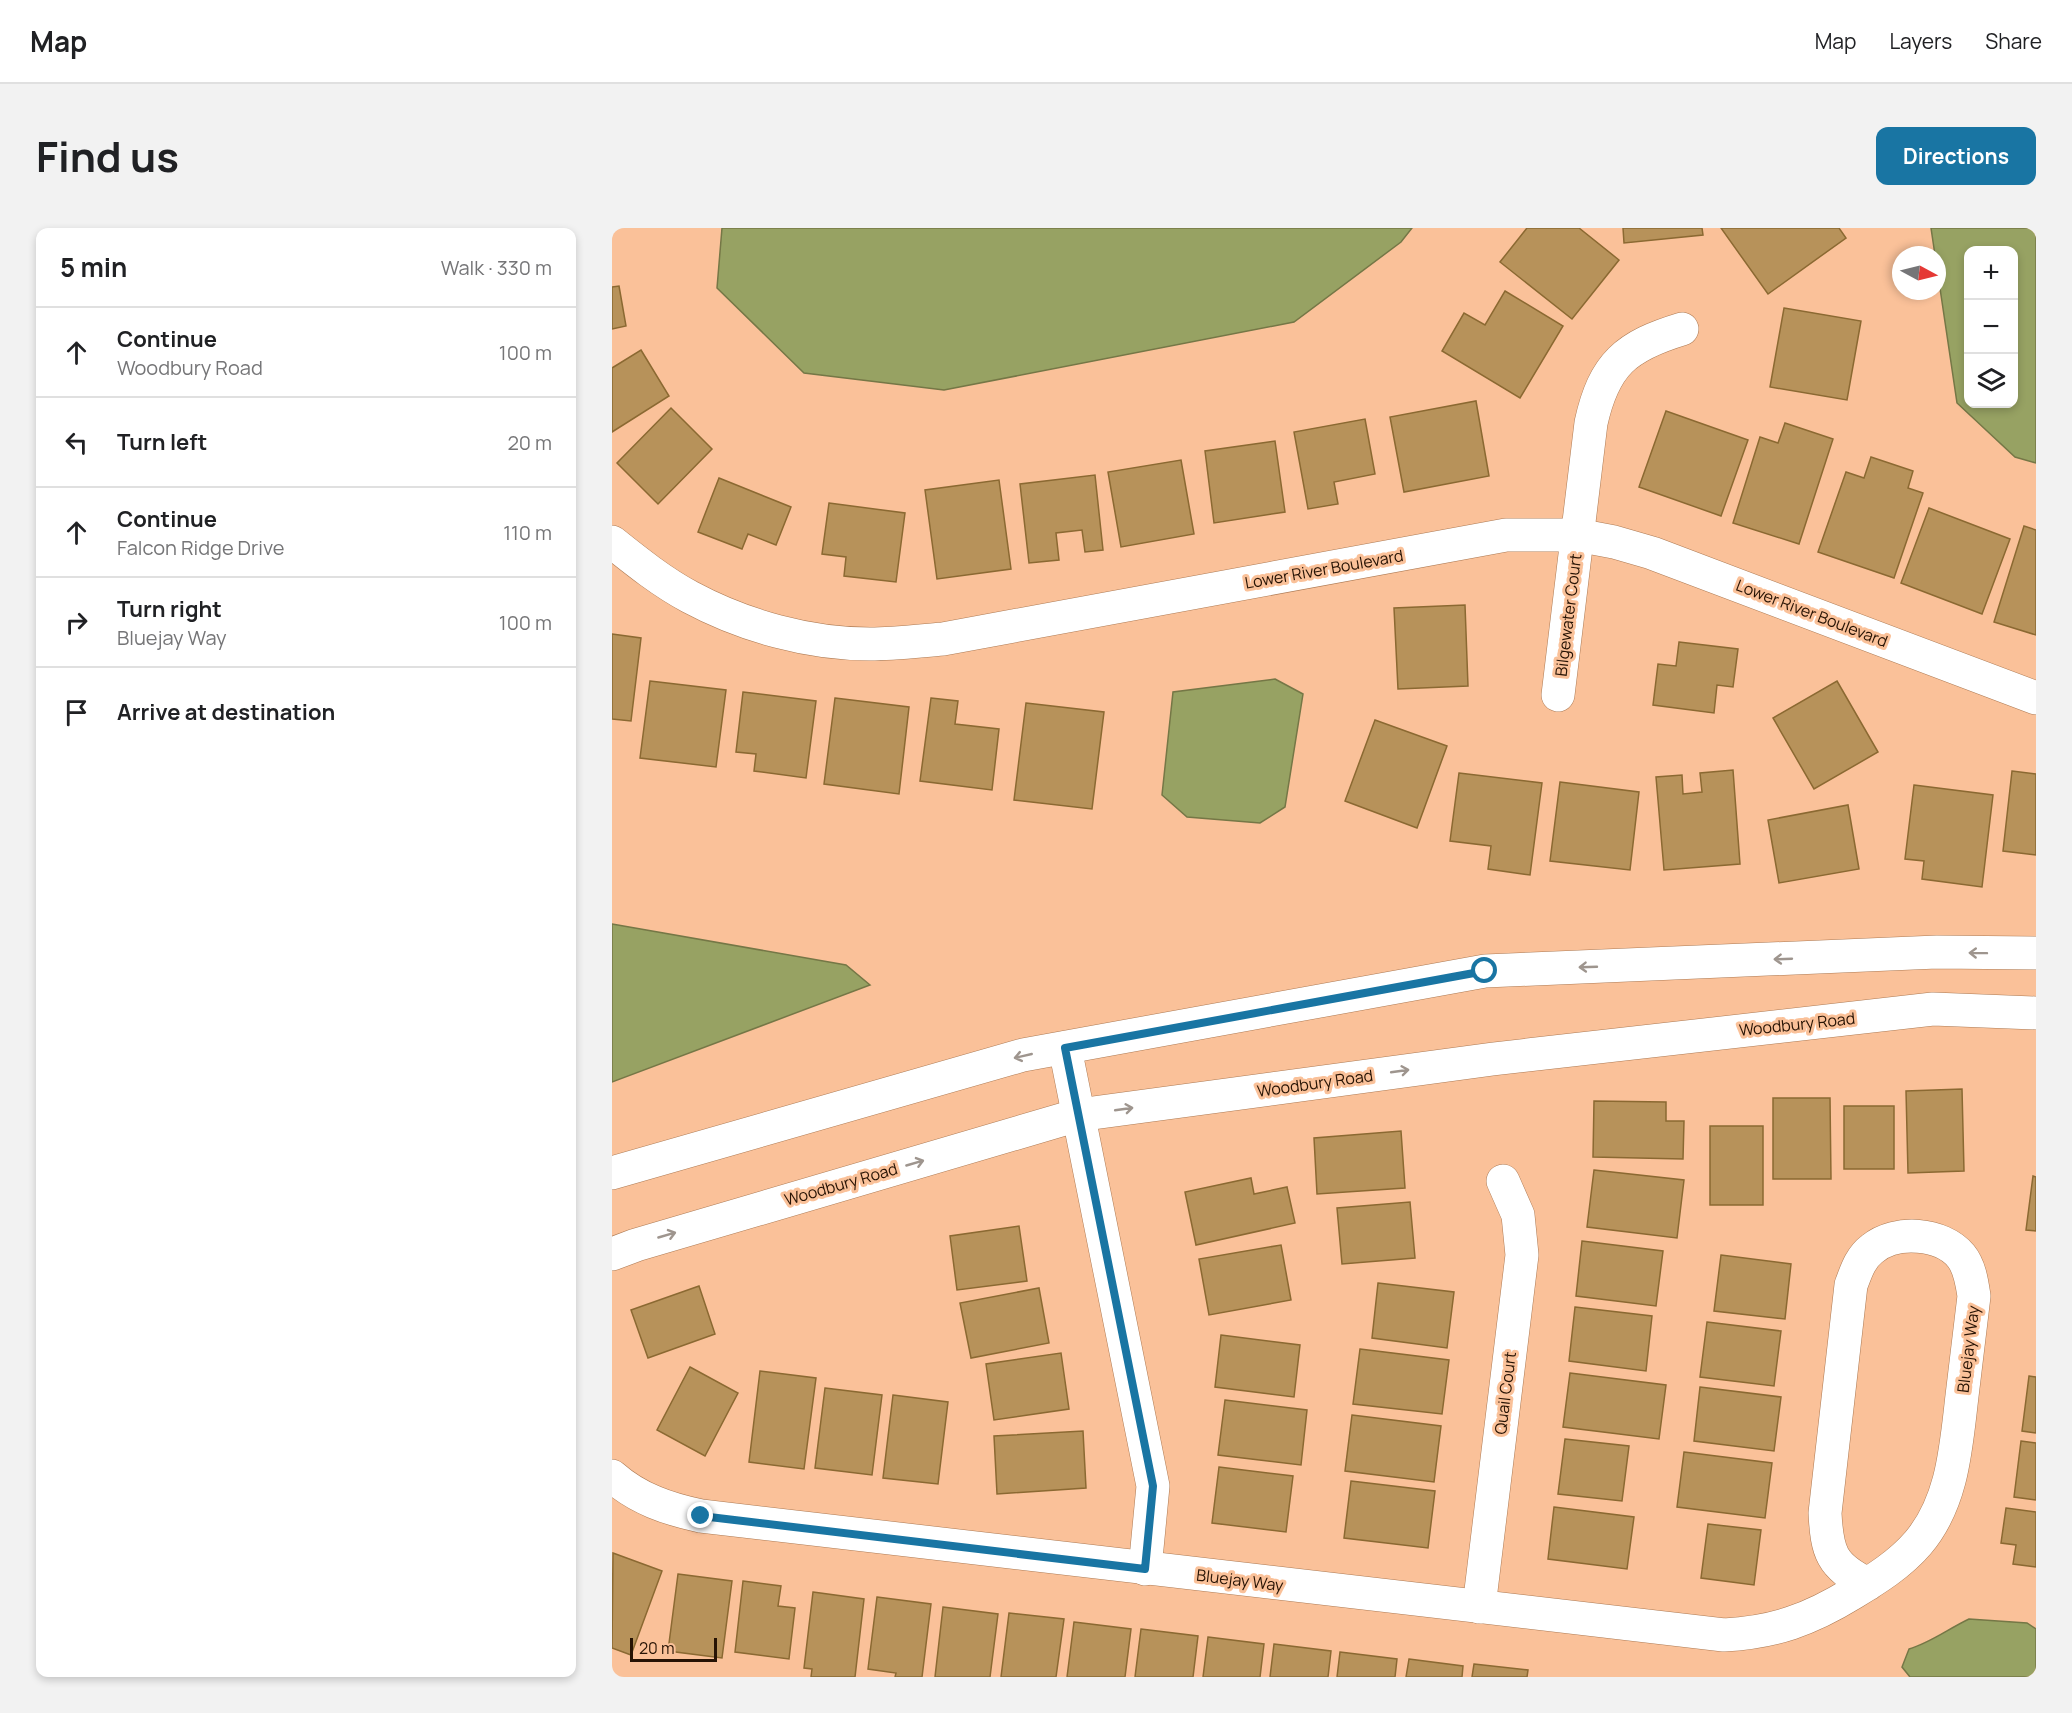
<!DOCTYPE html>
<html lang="en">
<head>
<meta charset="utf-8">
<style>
  body { margin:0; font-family:Manrope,sans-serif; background:#f2f2f2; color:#202124 }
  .controls { position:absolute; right:18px; top:18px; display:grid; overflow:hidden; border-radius:12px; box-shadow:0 3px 9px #0003 }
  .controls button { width:54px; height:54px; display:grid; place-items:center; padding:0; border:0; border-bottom:2px solid #e0e0e0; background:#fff; color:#202124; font:30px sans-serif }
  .compass { position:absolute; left:1280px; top:18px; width:54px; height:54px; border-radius:50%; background:#fff; box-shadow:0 3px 9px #0003; rotate:97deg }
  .scale { position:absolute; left:18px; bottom:15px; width:87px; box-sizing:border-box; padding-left:6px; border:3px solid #271304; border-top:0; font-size:16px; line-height:21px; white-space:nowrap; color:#271304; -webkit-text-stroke:4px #fac199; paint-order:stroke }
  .stop { position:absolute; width:18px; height:18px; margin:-14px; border:4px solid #1975a3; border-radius:50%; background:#fff }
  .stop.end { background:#1975a3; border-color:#fff; box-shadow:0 2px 6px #0008 }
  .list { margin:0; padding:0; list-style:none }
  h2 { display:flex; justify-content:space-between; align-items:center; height:78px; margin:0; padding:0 24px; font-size:26px }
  h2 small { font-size:20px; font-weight:400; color:#757577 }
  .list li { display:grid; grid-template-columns:39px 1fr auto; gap:18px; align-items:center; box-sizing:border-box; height:90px; padding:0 24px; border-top:2px solid #e0e0e0 }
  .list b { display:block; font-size:22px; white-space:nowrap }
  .list p { margin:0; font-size:20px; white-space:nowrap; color:#757577 }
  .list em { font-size:20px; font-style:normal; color:#757577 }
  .icon { flex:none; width:33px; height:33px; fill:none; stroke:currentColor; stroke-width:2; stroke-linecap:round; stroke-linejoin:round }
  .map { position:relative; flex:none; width:1424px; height:1449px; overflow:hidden; border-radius:12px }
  header { display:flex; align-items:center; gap:36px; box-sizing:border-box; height:84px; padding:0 30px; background:#fff; border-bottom:2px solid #e0e0e0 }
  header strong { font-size:28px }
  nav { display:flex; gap:33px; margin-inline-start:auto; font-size:21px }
  .intro { display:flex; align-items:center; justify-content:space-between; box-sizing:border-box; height:144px; padding:0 36px }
  h1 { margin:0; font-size:42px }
  .button { padding:15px 27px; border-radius:12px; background:#1975a3; color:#fff; font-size:21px; font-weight:700 }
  main { display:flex; gap:36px; padding:0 36px }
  aside { flex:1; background:#fff; border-radius:12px; box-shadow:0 3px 9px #0003 }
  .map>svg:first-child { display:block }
  .water { fill:#97a263; stroke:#757746; stroke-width:1.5; fill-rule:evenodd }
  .building { fill:#b7925a; stroke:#8b6932; stroke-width:1.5 }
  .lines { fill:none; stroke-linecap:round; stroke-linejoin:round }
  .minor-casing { stroke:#ad7a53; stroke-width:34 }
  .minor { stroke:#fff; stroke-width:33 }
  .oneway { stroke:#9e958e }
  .route { stroke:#1975a3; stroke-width:8 }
  .labels { text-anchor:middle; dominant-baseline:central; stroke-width:6; stroke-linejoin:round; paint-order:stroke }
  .street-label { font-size:16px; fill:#271304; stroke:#fac199 }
</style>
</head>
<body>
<header>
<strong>Map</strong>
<nav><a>Map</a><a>Layers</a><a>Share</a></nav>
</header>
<div class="intro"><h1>Find us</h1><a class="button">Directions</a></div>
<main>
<aside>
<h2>5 min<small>Walk · 330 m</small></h2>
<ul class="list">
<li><svg class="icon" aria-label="ahead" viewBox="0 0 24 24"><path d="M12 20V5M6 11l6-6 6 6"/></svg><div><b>Continue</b><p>Woodbury Road</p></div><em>100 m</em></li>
<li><svg class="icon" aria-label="left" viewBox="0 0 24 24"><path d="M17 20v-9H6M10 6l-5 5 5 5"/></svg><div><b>Turn left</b></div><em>20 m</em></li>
<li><svg class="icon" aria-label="ahead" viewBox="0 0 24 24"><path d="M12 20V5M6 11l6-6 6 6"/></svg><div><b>Continue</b><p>Falcon Ridge Drive</p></div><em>110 m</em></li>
<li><svg class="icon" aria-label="right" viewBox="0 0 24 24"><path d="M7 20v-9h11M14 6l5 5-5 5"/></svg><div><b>Turn right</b><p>Bluejay Way</p></div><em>100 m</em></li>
<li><svg class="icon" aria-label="arrive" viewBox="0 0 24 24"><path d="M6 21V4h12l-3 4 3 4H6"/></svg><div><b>Arrive at destination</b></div></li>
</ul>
</aside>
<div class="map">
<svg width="1424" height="1449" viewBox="0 0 1424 1449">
  <rect width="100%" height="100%" fill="#fac199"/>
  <!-- water -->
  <g class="water">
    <polygon points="110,0 800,0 789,14 682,94 332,162 192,145 105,60"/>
    <path d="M1319,0H1424V235L1403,229L1345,175L1325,40V27H1323ZM1402,22V176H1356V22Z"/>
    <polygon points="663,451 691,466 673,579 648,595 575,589 550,567 561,464"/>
    <polygon points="0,696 234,737 258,757 0,854"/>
    <path d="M1357,1391L1415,1395L1424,1401V1449H1298L1290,1439L1297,1421C1318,1415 1336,1401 1357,1391Z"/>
  </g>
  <!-- building -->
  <g class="building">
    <polygon points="915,0 967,0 1007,32 960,91 888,34"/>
    <polygon points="1011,0 1090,0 1091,7 1012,15"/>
    <polygon points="1109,0 1227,0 1234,10 1156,66"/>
    <polygon points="7,58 14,98 0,101 0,59"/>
    <polygon points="893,63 951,98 908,170 830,123 852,85 873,97"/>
    <polygon points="1172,80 1249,93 1235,172 1158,159"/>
    <polygon points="29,122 57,168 0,204 0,140"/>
    <polygon points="864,173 877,248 792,264 778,189"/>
    <polygon points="59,180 100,221 46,276 5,235"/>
    <polygon points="1054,183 1136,212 1109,288 1027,259"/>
    <polygon points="753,191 763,246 722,254 726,276 696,281 682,204"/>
    <polygon points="1173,195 1221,211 1187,316 1121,295 1148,209 1166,215"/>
    <polygon points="663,213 673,284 602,295 593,223"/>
    <polygon points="1259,229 1301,243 1296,260 1311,265 1282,350 1206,324 1234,244 1252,250"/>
    <polygon points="569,232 582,306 509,319 496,244"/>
    <polygon points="483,247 491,322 473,324 470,302 444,305 447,332 417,335 408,256"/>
    <polygon points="107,250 179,279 164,317 136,306 130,321 86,304"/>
    <polygon points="387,252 399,341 325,351 313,262"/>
    <polygon points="217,275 293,285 284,354 232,348 234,329 210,326"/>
    <polygon points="1317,280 1398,311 1370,386 1289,355"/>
    <polygon points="1412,298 1424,302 1424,407 1382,394"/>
    <polygon points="853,377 856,458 786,461 782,380"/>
    <polygon points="0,406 29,410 19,493 0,491"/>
    <polygon points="1067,414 1126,421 1121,459 1105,457 1102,485 1041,477 1046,436 1064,438"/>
    <polygon points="38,453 114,462 104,539 28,530"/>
    <polygon points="1225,453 1266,524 1202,561 1161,490"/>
    <polygon points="131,464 204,473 194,550 142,543 144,526 124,524"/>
    <polygon points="223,470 297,479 287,566 212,556"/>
    <polygon points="319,470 346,473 343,496 387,501 380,562 308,553"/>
    <polygon points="414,475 492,484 480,581 402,572"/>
    <polygon points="763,492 835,518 805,600 733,573"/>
    <polygon points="1121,542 1128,636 1052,642 1044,549 1070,547 1071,566 1090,564 1088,545"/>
    <polygon points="1400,543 1424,546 1424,627 1391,623"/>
    <polygon points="847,545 930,555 918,647 876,641 879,618 838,613"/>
    <polygon points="948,554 1027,564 1018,642 938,633"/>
    <polygon points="1302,557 1381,567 1370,659 1310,651 1312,633 1293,631"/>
    <polygon points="1236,577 1247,641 1167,655 1156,592"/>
    <polygon points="1350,861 1352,943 1296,945 1294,863"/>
    <polygon points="1161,870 1218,870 1219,951 1161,951"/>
    <polygon points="982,873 1054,874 1054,893 1072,893 1071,931 981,929"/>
    <rect x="1232" y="878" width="50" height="63"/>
    <rect x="1098" y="898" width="53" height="79"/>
    <polygon points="789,903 793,960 705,966 702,910"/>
    <polygon points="982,942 1072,952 1065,1010 975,999"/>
    <polygon points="1421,948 1424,949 1424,1003 1414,1002"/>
    <polygon points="639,950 642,966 675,959 683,995 584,1017 573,964"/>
    <polygon points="798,974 803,1030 730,1036 725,980"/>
    <polygon points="407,998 415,1053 345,1062 338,1008"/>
    <polygon points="970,1013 1051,1023 1044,1078 964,1068"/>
    <polygon points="669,1017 679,1072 597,1087 587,1031"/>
    <polygon points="1109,1027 1179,1036 1173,1091 1102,1083"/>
    <polygon points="766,1055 842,1064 835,1120 760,1110"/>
    <polygon points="87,1058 103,1106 36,1130 19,1082"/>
    <polygon points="427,1060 437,1115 359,1130 348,1075"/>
    <polygon points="963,1079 1040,1088 1034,1143 957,1133"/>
    <polygon points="1095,1094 1169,1103 1162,1158 1088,1149"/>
    <polygon points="609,1107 688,1117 682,1169 603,1159"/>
    <polygon points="748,1121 837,1132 830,1186 741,1176"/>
    <polygon points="449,1125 457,1181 382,1192 374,1136"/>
    <polygon points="78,1139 126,1165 93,1228 45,1202"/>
    <polygon points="148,1143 204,1150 192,1241 137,1234"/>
    <polygon points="958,1145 1054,1157 1047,1211 951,1199"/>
    <polygon points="1417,1148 1424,1149 1424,1205 1410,1203"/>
    <polygon points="1088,1159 1169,1169 1162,1223 1082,1213"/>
    <polygon points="213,1160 270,1167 260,1247 203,1240"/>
    <polygon points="281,1167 336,1174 326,1256 271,1250"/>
    <polygon points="613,1172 695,1182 689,1237 606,1227"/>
    <polygon points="740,1187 829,1198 822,1254 733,1243"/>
    <polygon points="471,1203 474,1260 385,1266 382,1208"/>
    <polygon points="953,1211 1017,1218 1010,1273 946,1266"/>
    <polygon points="1409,1213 1424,1215 1424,1272 1402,1269"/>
    <polygon points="1072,1224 1160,1235 1153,1290 1065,1279"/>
    <polygon points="607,1239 681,1248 674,1304 600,1295"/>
    <polygon points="739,1253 823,1263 816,1320 732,1310"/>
    <polygon points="942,1279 1022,1289 1015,1341 936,1331"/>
    <polygon points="1394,1280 1424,1284 1424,1339 1401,1336 1404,1317 1389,1315"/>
    <polygon points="1096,1296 1149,1302 1142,1357 1089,1350"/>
    <polygon points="1,1325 50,1343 19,1427 0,1420"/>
    <polygon points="66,1346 120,1353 110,1430 56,1423"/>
    <polygon points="131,1353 169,1358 166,1378 183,1380 177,1431 123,1424"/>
    <polygon points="201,1364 252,1371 243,1449 199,1449 200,1441 192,1440"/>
    <polygon points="265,1369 319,1376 310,1449 283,1449 284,1445 256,1441"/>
    <polygon points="331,1379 386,1386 378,1449 323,1449"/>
    <polygon points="397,1385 452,1391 444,1449 389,1449"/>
    <polygon points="462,1394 519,1401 513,1449 455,1449"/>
    <polygon points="529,1401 586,1408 581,1449 523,1449"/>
    <polygon points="596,1409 652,1416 648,1449 591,1449"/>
    <polygon points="662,1416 719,1423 716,1449 658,1449"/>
    <polygon points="728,1424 785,1431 783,1449 725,1449"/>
    <polygon points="797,1431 851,1438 850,1449 794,1449"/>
    <polygon points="862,1436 916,1442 915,1449 860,1449"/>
  </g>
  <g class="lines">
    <!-- minor casing -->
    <g class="minor-casing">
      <g id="minor">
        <path d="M0,314C25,334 50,354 78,369C132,398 197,416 258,416C282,416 306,413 331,411L894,307H965L1002,314L1040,325L1424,470"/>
        <path d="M946,467L979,195C992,136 1014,118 1070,101"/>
        <polyline points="453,820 541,1258 533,1341"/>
        <polyline points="0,945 411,827 873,743 1325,724 1424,725"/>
        <polyline points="0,1026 24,1017 466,887 881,831 1321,781 1424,785"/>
        <path d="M0,1248C26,1271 56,1281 89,1288L1112,1407C1163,1404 1197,1392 1241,1365C1264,1351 1288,1336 1306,1315C1341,1274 1344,1219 1350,1168C1354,1135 1358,1101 1362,1068C1360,1055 1358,1039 1349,1028C1330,1005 1284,1001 1260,1021C1248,1030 1244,1044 1239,1057L1213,1285C1215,1324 1219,1338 1256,1356"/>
        <polyline points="867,1379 910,1027 906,987 891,953"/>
      </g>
    </g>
    <!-- minor -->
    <use href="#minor" class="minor"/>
  </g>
  <!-- one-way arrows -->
  <defs><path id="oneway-shaft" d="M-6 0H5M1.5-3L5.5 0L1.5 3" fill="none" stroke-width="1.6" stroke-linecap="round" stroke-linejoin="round" transform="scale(1.5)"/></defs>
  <g class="oneway">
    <use href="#oneway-shaft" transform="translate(1366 725) rotate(-179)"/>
    <use href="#oneway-shaft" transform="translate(1171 731) rotate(178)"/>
    <use href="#oneway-shaft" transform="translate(976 739) rotate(178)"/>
    <use href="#oneway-shaft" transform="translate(411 828) rotate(167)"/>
    <use href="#oneway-shaft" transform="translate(788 843) rotate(-8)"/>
    <use href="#oneway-shaft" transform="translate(512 881) rotate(-8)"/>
    <use href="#oneway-shaft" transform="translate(303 935) rotate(-16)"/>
    <use href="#oneway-shaft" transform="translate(55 1007) rotate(-16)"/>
  </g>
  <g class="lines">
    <!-- route -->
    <polyline class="route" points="89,1288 533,1341 541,1258 453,820 873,743"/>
  </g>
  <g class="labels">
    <!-- street labels -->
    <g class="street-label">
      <text transform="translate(712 341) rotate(-10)">Lower River Boulevard</text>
      <text transform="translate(1200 385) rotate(21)">Lower River Boulevard</text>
      <text transform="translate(956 387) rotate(-83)">Bilgewater Court</text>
      <text transform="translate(1185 796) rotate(-6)">Woodbury Road</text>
      <text transform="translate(703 855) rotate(-8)">Woodbury Road</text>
      <text transform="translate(229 956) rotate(-16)">Woodbury Road</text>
      <text transform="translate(1356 1121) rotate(-83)">Bluejay Way</text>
      <text transform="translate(893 1165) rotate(-83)">Quail Court</text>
      <text transform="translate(628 1352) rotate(7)">Bluejay Way</text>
    </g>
  </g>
</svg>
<div class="controls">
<button>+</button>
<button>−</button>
<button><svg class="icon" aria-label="layers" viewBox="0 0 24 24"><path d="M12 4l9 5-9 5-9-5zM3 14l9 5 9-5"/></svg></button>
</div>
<svg class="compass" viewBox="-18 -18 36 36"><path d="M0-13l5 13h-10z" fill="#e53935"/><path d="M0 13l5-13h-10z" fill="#757577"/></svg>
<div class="scale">20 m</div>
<div class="stop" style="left:873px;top:743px"></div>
<div class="stop end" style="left:89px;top:1288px"></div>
</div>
</main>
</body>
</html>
